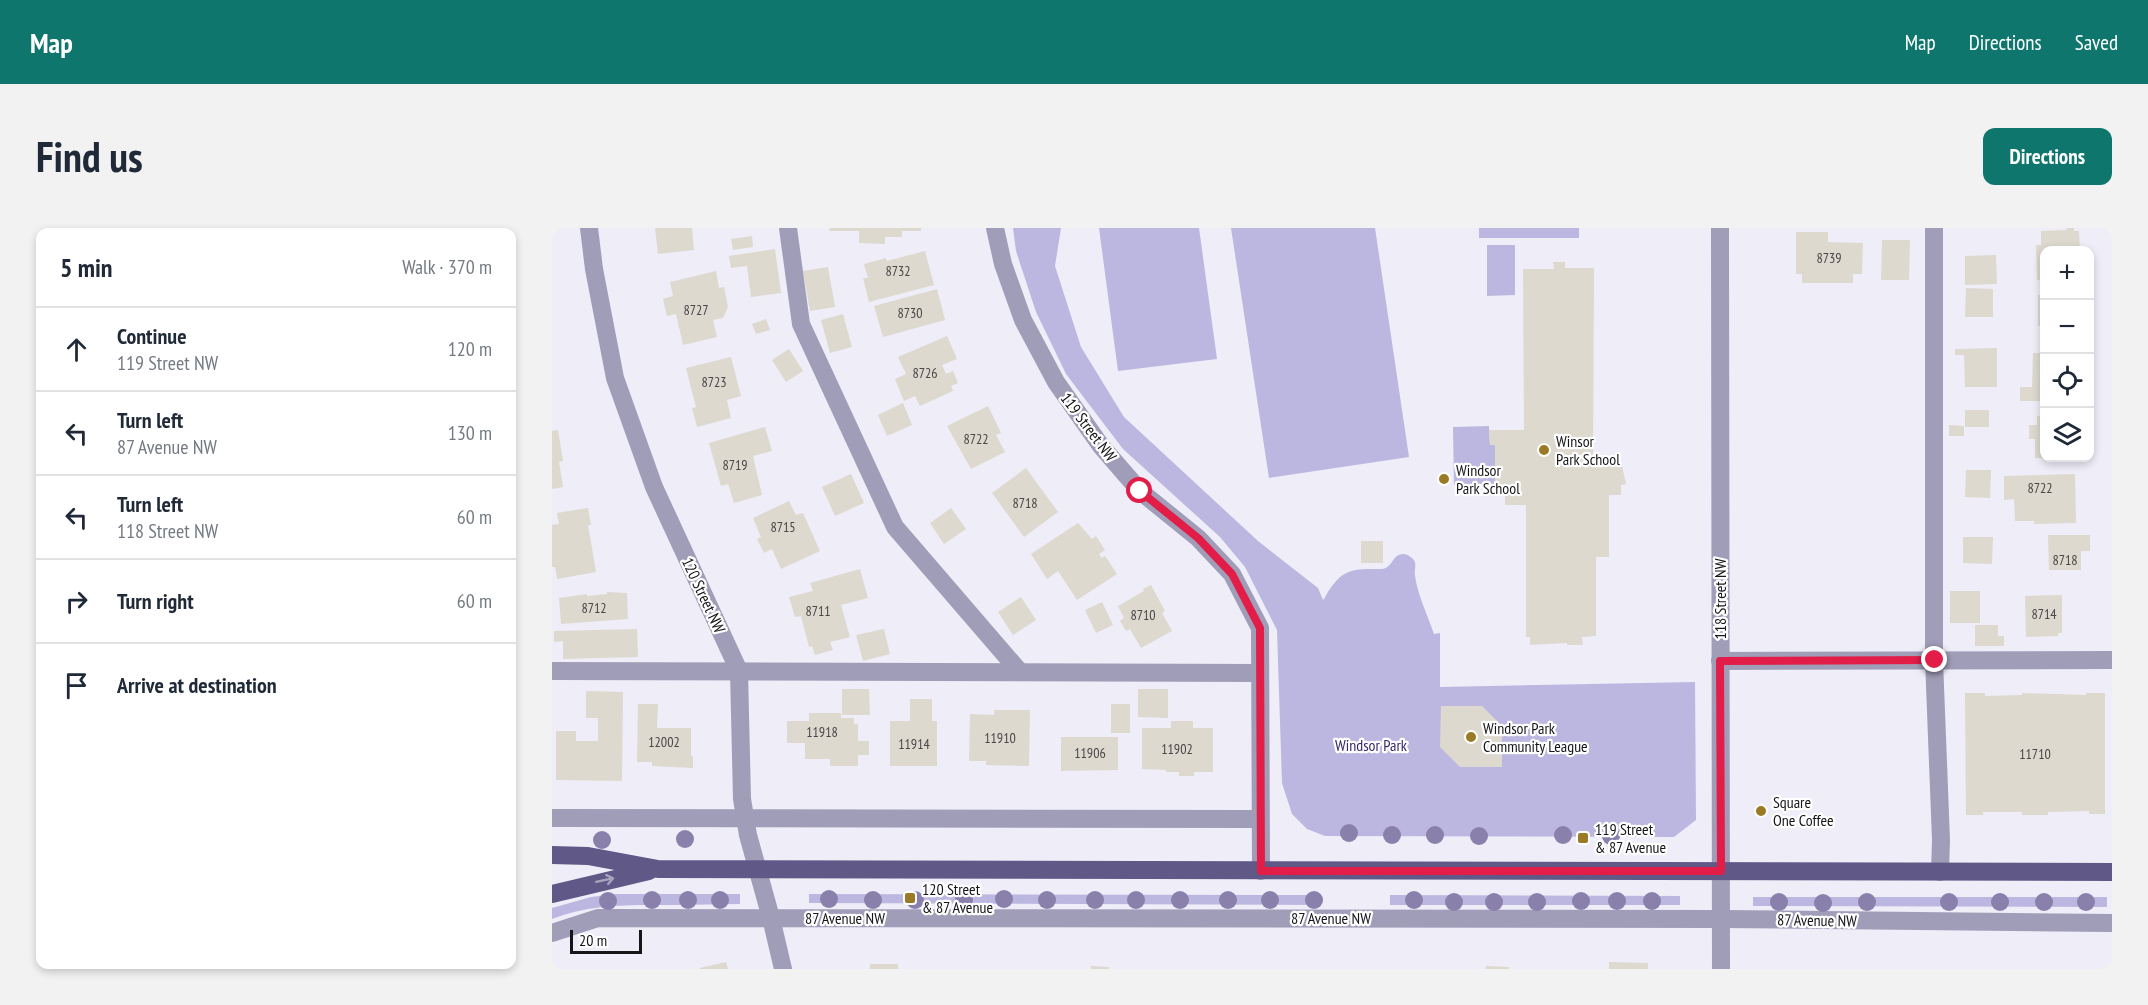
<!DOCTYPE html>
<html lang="en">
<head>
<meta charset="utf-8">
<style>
  body { margin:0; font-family:"PT Sans Narrow",sans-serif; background:#f2f2f3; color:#1f2937 }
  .controls { position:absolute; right:18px; top:18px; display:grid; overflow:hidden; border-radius:12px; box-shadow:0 3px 9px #0003 }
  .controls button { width:54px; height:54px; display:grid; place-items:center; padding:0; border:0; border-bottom:2px solid #e0e1e3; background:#fff; color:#1f2937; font:30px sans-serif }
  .scale { position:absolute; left:18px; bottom:15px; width:72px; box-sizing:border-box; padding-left:6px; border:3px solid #161519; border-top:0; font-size:16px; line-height:21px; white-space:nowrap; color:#161519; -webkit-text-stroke:4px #fff; paint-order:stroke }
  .stop { position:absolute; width:18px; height:18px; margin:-14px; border:4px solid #e11d48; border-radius:50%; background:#fff }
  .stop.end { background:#e11d48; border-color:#fff; box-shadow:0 2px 6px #0008 }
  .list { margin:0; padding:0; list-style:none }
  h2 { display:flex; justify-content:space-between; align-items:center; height:78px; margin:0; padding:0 24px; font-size:26px }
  h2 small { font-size:20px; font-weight:400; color:#747a83 }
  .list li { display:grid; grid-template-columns:39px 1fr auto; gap:18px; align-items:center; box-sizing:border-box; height:84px; padding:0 24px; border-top:2px solid #e0e1e3 }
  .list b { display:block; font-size:22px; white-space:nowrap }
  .list p { margin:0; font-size:20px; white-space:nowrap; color:#747a83 }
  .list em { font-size:20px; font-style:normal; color:#747a83 }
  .icon { flex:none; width:33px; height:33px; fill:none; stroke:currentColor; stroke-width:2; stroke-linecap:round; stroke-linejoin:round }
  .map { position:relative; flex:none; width:1560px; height:741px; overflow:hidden; border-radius:12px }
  header { display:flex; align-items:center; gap:36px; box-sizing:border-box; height:84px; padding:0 30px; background:#0f766e; color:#fff }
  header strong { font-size:28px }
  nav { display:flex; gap:33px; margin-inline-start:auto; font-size:21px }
  .intro { display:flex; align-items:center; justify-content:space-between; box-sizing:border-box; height:144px; padding:0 36px }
  h1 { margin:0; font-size:42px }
  .button { padding:15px 27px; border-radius:12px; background:#0f766e; color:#fff; font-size:21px; font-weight:700 }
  main { display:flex; gap:36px; padding:0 36px }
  aside { flex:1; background:#fff; border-radius:12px; box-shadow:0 3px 9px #0003 }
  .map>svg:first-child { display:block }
  .green { fill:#bcb7e0 }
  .building { fill:#ddd9ce }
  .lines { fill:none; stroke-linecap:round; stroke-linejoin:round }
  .minor { stroke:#a09db8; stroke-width:18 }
  .major { stroke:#605988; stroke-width:18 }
  .tree { fill:#8a80ac }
  .oneway { stroke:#a8a4be }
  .route { stroke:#e11d48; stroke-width:8 }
  .poi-dot { fill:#9b7a25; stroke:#fff; stroke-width:2 }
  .labels { text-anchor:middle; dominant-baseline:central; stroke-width:4.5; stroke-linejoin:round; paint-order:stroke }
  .number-label { font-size:14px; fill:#484646 }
  .street-label { font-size:16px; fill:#161519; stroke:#fff }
  .poi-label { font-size:16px; fill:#161519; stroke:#fff; text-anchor:start }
  .park-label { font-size:16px; fill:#39276d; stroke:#fff }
</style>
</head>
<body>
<header>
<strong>Map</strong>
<nav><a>Map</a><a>Directions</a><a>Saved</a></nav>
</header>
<div class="intro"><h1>Find us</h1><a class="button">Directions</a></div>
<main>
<aside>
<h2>5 min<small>Walk · 370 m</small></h2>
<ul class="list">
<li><svg class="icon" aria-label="ahead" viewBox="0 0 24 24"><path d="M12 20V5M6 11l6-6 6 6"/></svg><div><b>Continue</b><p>119 Street NW</p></div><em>120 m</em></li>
<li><svg class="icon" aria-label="left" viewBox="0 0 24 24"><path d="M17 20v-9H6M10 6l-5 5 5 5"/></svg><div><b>Turn left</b><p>87 Avenue NW</p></div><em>130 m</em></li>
<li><svg class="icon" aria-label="left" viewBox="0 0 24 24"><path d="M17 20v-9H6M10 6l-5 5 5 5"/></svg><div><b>Turn left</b><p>118 Street NW</p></div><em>60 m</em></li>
<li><svg class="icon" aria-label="right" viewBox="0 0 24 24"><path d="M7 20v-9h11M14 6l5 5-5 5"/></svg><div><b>Turn right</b></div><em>60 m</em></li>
<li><svg class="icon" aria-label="arrive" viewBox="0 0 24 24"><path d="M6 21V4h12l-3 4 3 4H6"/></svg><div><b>Arrive at destination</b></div></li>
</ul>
</aside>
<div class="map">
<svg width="1560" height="741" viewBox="0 0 1560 741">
  <rect width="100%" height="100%" fill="#eeedf8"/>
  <!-- green -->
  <g class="green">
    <path d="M461,0H509L503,38L529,119L572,189L706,313L766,360L771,372C774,369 775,364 778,361C792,340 804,341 827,341C842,342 839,325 852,326C857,327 861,330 863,334C864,339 862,344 863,348C866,368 876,388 882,406L888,405V459L1143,454L1144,592L1122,609L773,608L755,601L740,586L730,555L725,402L693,339L668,309L571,221L514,146L484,84L464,23Z"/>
    <polygon points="547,0 647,0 665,131 566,143"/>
    <polygon points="679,0 823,0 857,229 717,250"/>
    <rect x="927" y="0" width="100" height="10"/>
    <polygon points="935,17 963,17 963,67 935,68"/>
    <polygon points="937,198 938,217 943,217 943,256 902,257 901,199"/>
    <path d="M64,666H188V676C166,676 145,677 123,677C81,677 40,675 0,691V680L39,669Z"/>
    <polygon points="257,666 769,667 769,677 257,675"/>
    <polygon points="838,667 1128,668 1128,677 838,677"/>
    <polygon points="1201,669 1555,669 1555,679 1201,678"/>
  </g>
  <!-- building -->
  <g class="building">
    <polygon points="103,0 140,0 142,22 106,26"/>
    <polygon points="278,0 369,0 369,3 350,3 350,9 333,9 333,16 307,15 307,3 277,3"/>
    <polygon points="1514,0 1522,0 1522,3 1527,3 1528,22 1492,22 1492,52 1485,52 1484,17 1489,17 1489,3 1515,2"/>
    <polygon points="1244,4 1276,4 1276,14 1311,15 1310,46 1301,46 1301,55 1250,55 1250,46 1244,46"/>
    <polygon points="200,8 201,19 181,22 179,11"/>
    <polygon points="1330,12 1358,12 1357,52 1329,52"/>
    <polygon points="223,21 229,65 199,69 195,38 179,40 177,28"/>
    <polygon points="373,23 382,57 317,74 311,50 316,50 312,36 334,30 335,33"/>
    <polygon points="1444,27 1445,56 1413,57 1413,28"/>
    <polygon points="1001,34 1013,34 1013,40 1042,40 1041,233 1064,227 1066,239 1070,238 1074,256 1069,257 1069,267 1057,267 1057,329 1044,329 1044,408 1030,409 1031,417 1015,417 1015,415 978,417 978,409 974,409 974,277 953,277 953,262 943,262 943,217 938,217 937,202 972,202 971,41 1002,41"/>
    <polygon points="276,39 283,79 258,83 251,43"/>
    <polygon points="164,43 167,60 172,59 176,79 171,90 161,92 165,109 131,117 124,86 115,88 111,71 121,68 118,54"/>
    <polygon points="1414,60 1441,61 1441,89 1413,89"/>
    <polygon points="385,61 393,92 331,109 322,78"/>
    <rect x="1486" y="67" width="6" height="31"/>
    <polygon points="291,86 300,119 278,125 269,92"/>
    <polygon points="214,91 218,102 204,106 200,96"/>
    <polygon points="395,108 405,131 390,137 394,146 401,143 406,155 399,158 401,163 368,178 363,168 352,173 343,151 354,146 346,129"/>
    <polygon points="1445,120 1445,159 1413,159 1412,127 1403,127 1403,121"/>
    <polygon points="237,121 251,143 234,154 220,132"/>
    <polygon points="1481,125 1492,125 1492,173 1468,173 1468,159 1480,159"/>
    <polygon points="179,129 189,168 175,172 179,190 145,199 140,180 144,179 134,140"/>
    <polygon points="351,175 360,197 335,208 326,187"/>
    <polygon points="436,178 449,205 444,207 453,224 419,241 395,198"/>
    <rect x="1413" y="182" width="24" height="17"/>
    <polygon points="1485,188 1492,188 1492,230 1483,230 1483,211 1477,211 1477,197 1485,197"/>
    <polygon points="1397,197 1412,198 1412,208 1397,208"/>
    <polygon points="213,199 220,223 201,228 210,267 182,275 176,256 169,258 157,215"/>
    <polygon points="6,202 11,233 7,234 11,259 0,261 0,203"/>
    <polygon points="474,240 506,284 472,309 440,265"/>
    <polygon points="1414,242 1439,242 1438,270 1413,269"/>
    <polygon points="299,246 312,275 283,288 270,259"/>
    <polygon points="1523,246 1524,295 1482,296 1482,293 1463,293 1462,271 1452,272 1452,248"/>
    <polygon points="237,273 244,287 251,285 268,323 229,341 220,321 212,325 205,311 209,309 201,290"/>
    <polygon points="36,280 39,297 36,297 44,344 5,351 3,339 0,339 0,297 7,296 5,285"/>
    <polygon points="399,280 414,301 392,316 378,295"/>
    <polygon points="526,295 540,311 544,308 553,322 547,326 550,330 553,328 565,346 525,372 506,343 495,351 479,326"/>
    <polygon points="1496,307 1538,307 1538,323 1529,323 1529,342 1497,342"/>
    <polygon points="1411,309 1441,309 1440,336 1411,335"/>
    <rect x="809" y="313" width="22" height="22"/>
    <polygon points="308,341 316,370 289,377 298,409 278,414 281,422 263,427 260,418 257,419 249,388 243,389 237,369 261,363 258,355"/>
    <polygon points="599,357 613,383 610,385 620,403 589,420 578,401 574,403 568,393 572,390 566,378 592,363 591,361"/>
    <rect x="1398" y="363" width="30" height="32"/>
    <polygon points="55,364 75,365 76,391 9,396 7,370 35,366 35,368 55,366"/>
    <polygon points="1510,367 1510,405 1506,405 1506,408 1474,409 1473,368"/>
    <polygon points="469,369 484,392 461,407 446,384"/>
    <polygon points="550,374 561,397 544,405 533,382"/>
    <polygon points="1423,397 1446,397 1446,408 1452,408 1452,418 1423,418"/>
    <polygon points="85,401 86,429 11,431 11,413 2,414 2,403"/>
    <polygon points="332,401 338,426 311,433 304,407"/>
    <polygon points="290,461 317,461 318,487 290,487"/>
    <polygon points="586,461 616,461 616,490 586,489"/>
    <polygon points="34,463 71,464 70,553 4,552 4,503 24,503 24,513 46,513 46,490 34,490"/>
    <polygon points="1413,465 1433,465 1433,468 1470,467 1470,465 1534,467 1534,465 1553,465 1553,586 1537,586 1537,583 1496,584 1496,587 1470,587 1470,584 1431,584 1431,587 1414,587"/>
    <polygon points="358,471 380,471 380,493 385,493 385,538 338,538 338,493 358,493"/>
    <polygon points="86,476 106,476 105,500 139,500 139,528 141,528 141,540 100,538 100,534 85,534"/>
    <rect x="559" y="476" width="19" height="29"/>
    <polygon points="889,478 930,478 950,498 950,539 908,539 888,519"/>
    <polygon points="442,482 478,482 477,538 434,537 434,533 417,533 418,486 442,487"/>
    <polygon points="257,485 289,485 289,490 302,490 302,496 306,496 306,513 317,513 317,527 306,527 306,538 278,538 278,531 253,531 253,515 235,515 235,493 257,493"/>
    <polygon points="619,493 641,493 641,500 661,500 661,544 642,544 642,548 627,548 627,544 614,544 614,542 590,541 590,500 619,500"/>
    <polygon points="509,509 566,509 566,542 509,543"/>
    <polygon points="174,734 176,741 148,741 148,740"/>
    <polygon points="1057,734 1096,735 1096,741 1057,741"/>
    <rect x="318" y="736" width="28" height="5"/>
    <polygon points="539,738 557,739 557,741 539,741"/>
    <polygon points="934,738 957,739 957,741 934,741"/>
  </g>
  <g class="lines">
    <!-- minor -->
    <g class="minor">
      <polyline points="37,0 42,41 63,150 102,259 187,443 190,571 196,607 219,690 231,741"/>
      <polyline points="236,0 249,96 343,299 468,444"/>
      <polyline points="443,0 451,36 471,92 504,154 549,218 588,263 646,310 680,346 708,400 709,643"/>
      <polyline points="1168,0 1169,741"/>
      <polyline points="1382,0 1382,432 1389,612 1388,644"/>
      <polyline points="1168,433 1560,432"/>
      <polyline points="0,443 707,445"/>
      <polyline points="0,590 708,591"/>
      <polyline points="0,705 46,690 1169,691 1560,695"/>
    </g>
    <!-- major -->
    <g class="major">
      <polyline points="0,627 36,628 106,641 1560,644"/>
      <polyline points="0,666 97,643"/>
    </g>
  </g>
  <!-- trees -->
  <g class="tree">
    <circle cx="797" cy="605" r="9"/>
    <circle cx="840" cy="607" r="9"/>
    <circle cx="883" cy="607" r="9"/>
    <circle cx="1011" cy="607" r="9"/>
    <circle cx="927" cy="608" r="9"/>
    <circle cx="1059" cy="608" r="9"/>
    <circle cx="133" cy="611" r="9"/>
    <circle cx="50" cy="612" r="9"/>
    <circle cx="277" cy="671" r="9"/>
    <circle cx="452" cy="671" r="9"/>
    <circle cx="100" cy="672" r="9"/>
    <circle cx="136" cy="672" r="9"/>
    <circle cx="168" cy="672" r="9"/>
    <circle cx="321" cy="672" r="9"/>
    <circle cx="363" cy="672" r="9"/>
    <circle cx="412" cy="672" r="9"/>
    <circle cx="495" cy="672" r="9"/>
    <circle cx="543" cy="672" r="9"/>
    <circle cx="584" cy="672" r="9"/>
    <circle cx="628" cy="672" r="9"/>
    <circle cx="676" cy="672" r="9"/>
    <circle cx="718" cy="672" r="9"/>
    <circle cx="762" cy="672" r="9"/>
    <circle cx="862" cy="672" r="9"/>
    <circle cx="56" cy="673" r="9"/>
    <circle cx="1029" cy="673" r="9"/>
    <circle cx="1065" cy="673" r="9"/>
    <circle cx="1100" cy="673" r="9"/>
    <circle cx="902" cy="674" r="9"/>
    <circle cx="942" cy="674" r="9"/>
    <circle cx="985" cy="674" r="9"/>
    <circle cx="1227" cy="674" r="9"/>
    <circle cx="1315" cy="674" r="9"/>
    <circle cx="1397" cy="674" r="9"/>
    <circle cx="1448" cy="674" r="9"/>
    <circle cx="1492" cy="674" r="9"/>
    <circle cx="1534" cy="674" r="9"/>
    <circle cx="1271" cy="675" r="9"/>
  </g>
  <!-- one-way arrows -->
  <defs><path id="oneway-shaft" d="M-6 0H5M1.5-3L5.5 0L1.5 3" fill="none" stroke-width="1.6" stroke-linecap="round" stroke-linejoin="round" transform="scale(1.5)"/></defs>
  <use class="oneway" href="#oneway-shaft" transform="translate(53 652) rotate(-12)"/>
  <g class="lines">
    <!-- route -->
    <polyline class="route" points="588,263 646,310 680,346 708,400 709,643 1169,643 1168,433 1383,432"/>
  </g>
  <!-- markers -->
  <g class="poi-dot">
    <circle cx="992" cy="222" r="6"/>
    <circle cx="892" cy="251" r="6"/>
    <circle cx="919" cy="509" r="6"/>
    <circle cx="1209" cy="583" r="6"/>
    <rect x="1025" y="604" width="12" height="12" rx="3"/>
    <rect x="352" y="664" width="12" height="12" rx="3"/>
  </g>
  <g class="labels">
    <!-- number labels -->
    <g class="number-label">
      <text x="1277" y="30">8739</text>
      <text x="346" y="43">8732</text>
      <text x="144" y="82">8727</text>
      <text x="358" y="85">8730</text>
      <text x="373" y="145">8726</text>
      <text x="162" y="154">8723</text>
      <text x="424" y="211">8722</text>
      <text x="183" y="237">8719</text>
      <text x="1488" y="260">8722</text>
      <text x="473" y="275">8718</text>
      <text x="231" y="299">8715</text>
      <text x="1513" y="332">8718</text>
      <text x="42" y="380">8712</text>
      <text x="266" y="383">8711</text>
      <text x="1492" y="386">8714</text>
      <text x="591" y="387">8710</text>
      <text x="270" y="504">11918</text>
      <text x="448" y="510">11910</text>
      <text x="112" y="514">12002</text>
      <text x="362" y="516">11914</text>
      <text x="625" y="521">11902</text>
      <text x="538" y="525">11906</text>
      <text x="1483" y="526">11710</text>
    </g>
    <!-- street labels -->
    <g class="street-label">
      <text transform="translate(537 199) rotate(53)">119 Street NW</text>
      <text transform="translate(152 367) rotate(65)">120 Street NW</text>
      <text transform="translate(1168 371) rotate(-90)">118 Street NW</text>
      <text x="293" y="690">87 Avenue NW</text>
      <text x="779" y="690">87 Avenue NW</text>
      <text transform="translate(1265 692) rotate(1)">87 Avenue NW</text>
    </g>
    <!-- poi labels -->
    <g class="poi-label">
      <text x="1004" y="213">Winsor<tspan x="1004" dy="18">Park School</tspan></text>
      <text x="904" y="242">Windsor<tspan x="904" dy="18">Park School</tspan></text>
      <text x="931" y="500">Windsor Park<tspan x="931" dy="18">Community League</tspan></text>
      <text x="1221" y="574">Square<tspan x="1221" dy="18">One Coffee</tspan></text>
      <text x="1043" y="601">119 Street<tspan x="1043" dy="18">&amp; 87 Avenue</tspan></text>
      <text x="370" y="661">120 Street<tspan x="370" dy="18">&amp; 87 Avenue</tspan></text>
    </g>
    <!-- park labels -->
    <g class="park-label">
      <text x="819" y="517">Windsor Park</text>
    </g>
  </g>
</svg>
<div class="controls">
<button>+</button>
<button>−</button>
<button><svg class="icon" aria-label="locate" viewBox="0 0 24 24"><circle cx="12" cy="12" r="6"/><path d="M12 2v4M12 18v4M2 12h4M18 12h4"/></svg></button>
<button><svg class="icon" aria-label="layers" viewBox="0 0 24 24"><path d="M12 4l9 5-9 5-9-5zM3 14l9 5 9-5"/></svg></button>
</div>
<div class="scale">20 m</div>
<div class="stop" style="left:588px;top:263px"></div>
<div class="stop end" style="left:1383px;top:432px"></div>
</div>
</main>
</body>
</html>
